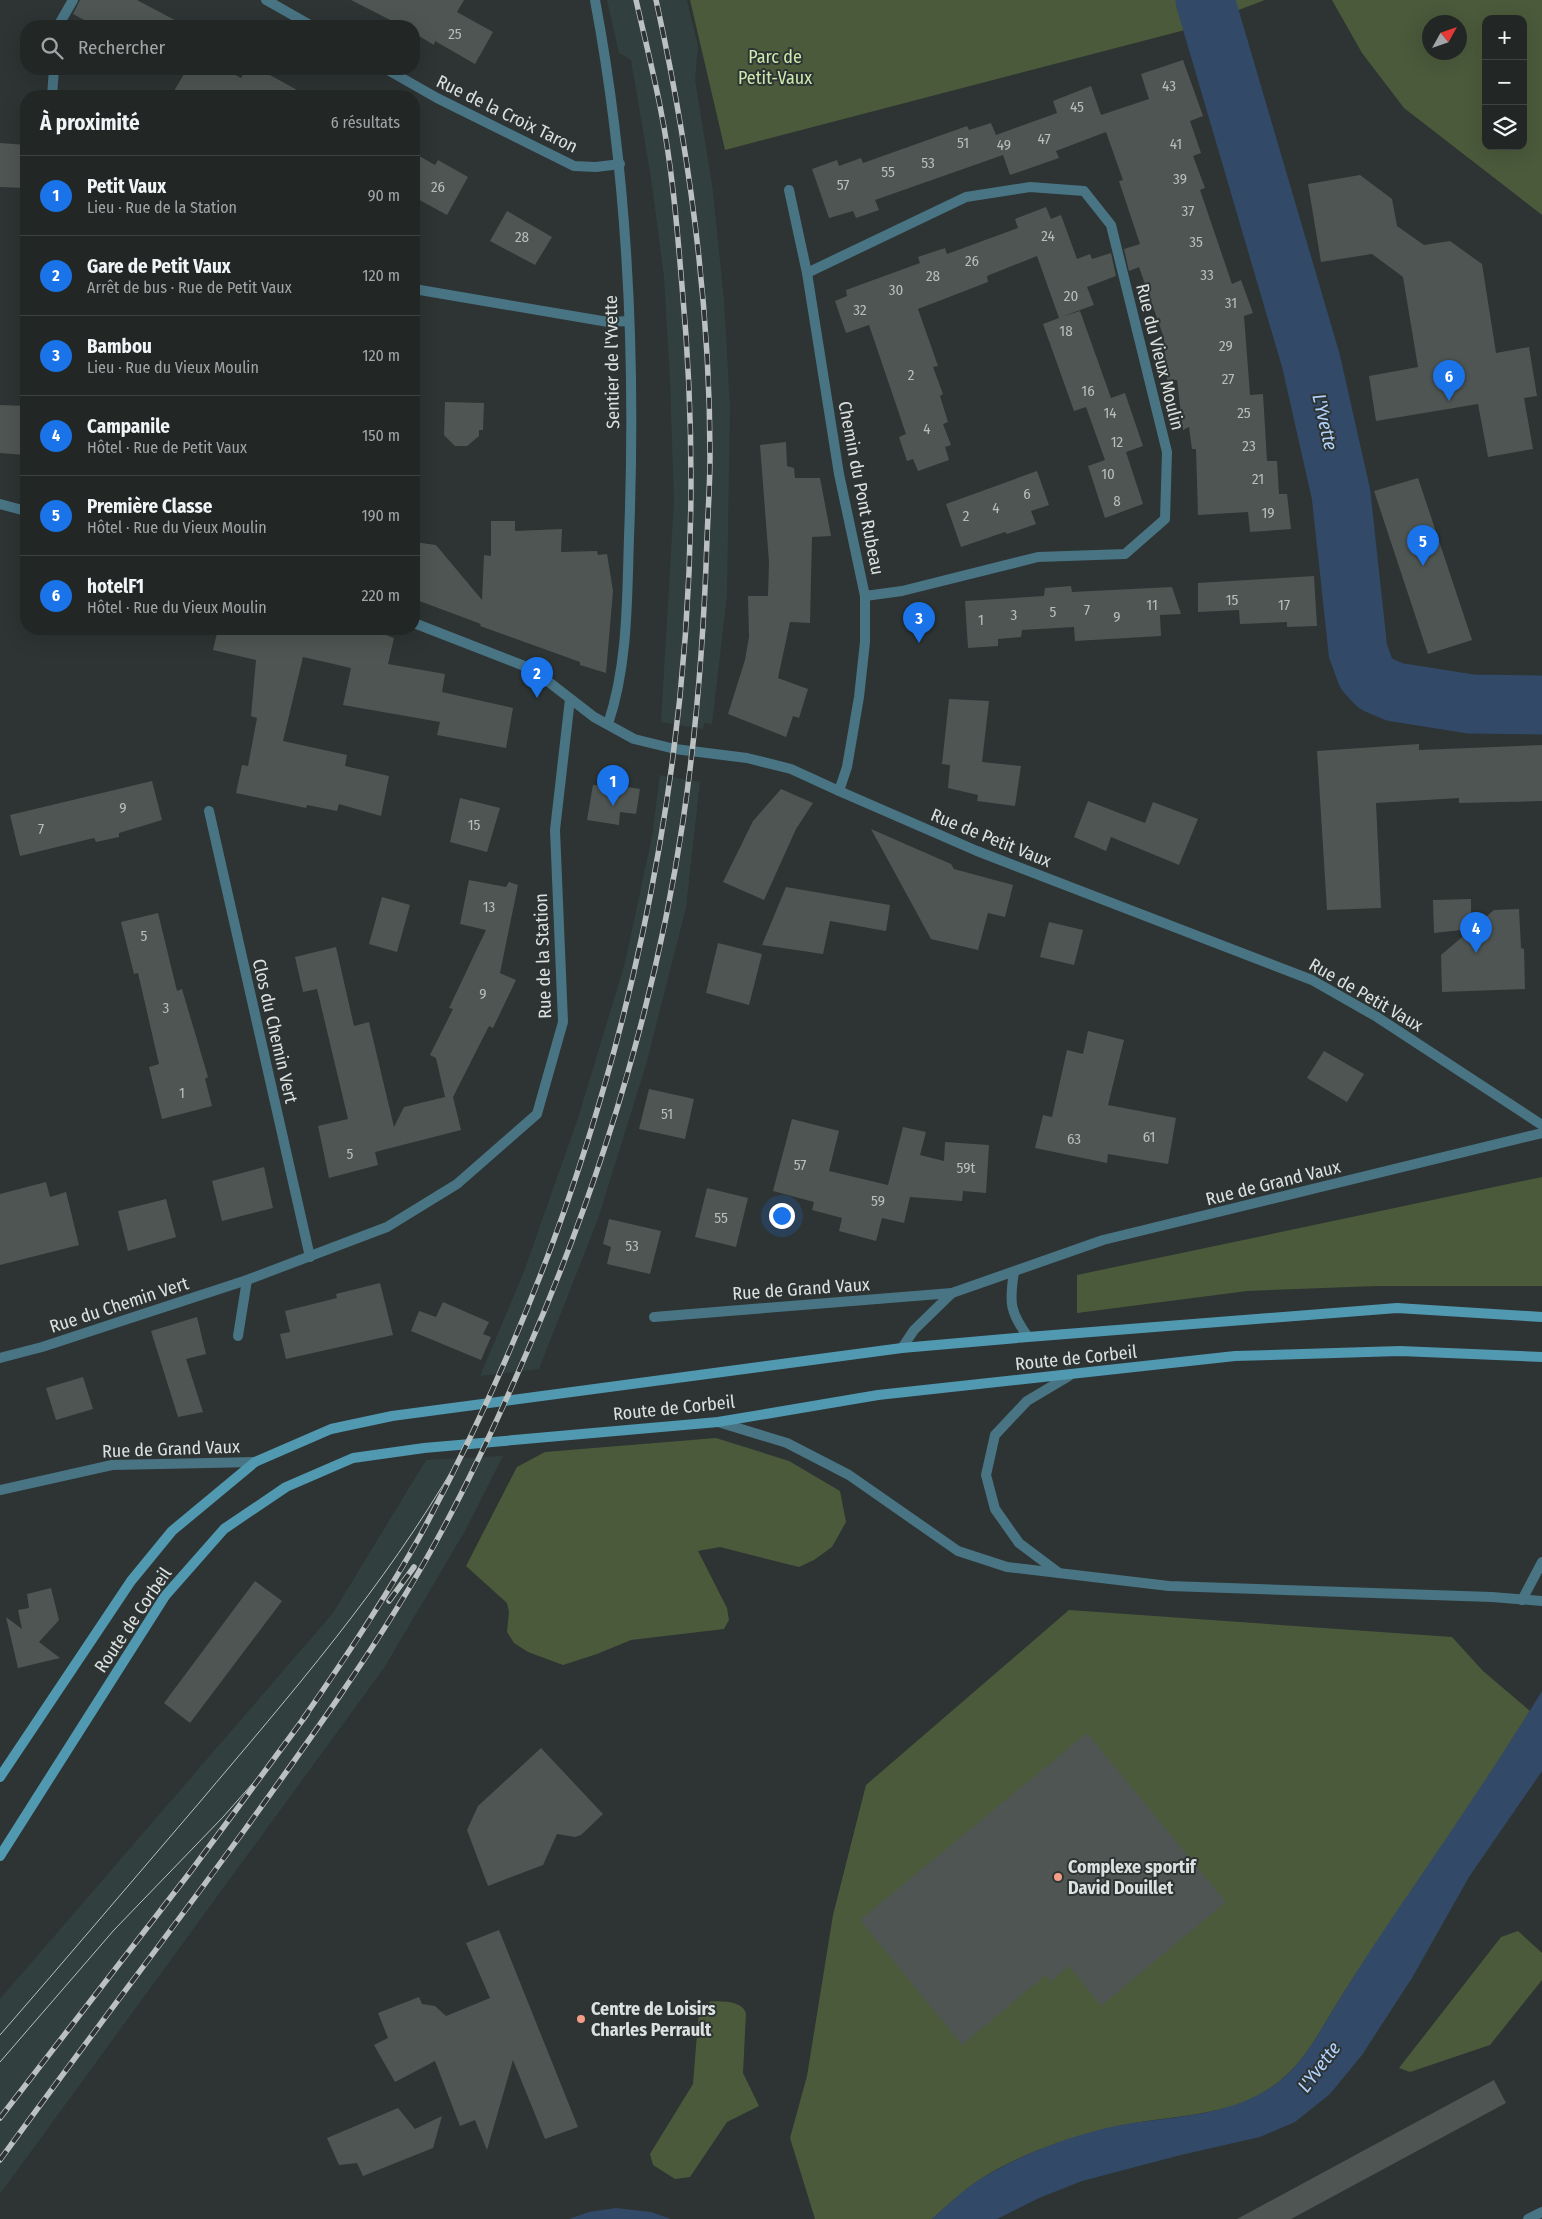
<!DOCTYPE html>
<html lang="fr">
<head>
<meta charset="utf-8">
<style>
  body { margin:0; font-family:"Fira Sans Condensed",sans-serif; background:#2e3332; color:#f1f3f6 }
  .controls { position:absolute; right:15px; top:15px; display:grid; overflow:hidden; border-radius:10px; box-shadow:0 5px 20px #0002 }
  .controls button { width:45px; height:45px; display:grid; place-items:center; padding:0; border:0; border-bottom:1px solid #3f4443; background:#222726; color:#f1f3f6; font:25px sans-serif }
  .compass { position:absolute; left:1422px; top:15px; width:45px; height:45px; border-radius:50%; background:#222726; box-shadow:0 5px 20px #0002; rotate:50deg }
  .you { position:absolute; left:781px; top:1215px; width:18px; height:18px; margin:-12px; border:4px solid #fff; border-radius:50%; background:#1a73e8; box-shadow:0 0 0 8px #1a73e833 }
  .badge { display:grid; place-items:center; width:32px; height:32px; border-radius:50%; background:#1a73e8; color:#fff; font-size:16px; font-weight:700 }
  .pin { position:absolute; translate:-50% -41px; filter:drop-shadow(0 1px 2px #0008) }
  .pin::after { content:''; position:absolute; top:26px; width:18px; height:15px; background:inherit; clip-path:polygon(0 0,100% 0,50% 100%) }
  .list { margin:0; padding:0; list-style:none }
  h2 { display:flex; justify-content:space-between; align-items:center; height:65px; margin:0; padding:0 20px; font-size:21px }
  h2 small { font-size:16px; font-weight:400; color:#a2a5a7 }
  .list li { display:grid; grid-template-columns:32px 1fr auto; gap:15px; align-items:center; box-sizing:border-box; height:80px; padding:0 20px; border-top:1px solid #3f4443 }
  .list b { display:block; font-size:19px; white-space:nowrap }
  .list p { margin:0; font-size:16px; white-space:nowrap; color:#a2a5a7 }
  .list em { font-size:16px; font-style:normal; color:#a2a5a7 }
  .icon { flex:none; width:28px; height:28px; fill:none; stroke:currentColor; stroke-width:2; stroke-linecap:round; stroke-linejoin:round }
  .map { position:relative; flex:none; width:1542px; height:2219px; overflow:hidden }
  .search { position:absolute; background:#222726; box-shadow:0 5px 20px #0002; left:20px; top:20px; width:400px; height:55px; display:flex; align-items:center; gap:12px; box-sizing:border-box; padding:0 18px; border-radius:20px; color:#a2a5a7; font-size:19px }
  .panel { position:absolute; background:#222726; box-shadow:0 5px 20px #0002; left:20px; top:90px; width:400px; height:545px; border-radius:20px }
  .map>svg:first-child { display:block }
  .built { fill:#313f3e }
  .green { fill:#4b5a3b; fill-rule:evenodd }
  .water { fill:#324967 }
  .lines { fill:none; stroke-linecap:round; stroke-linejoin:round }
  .river { stroke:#324967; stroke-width:59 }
  .building { fill:#4f5552 }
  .minor { stroke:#497484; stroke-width:10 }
  .secondary { stroke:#5198b1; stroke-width:10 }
  .tram { stroke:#bbc1c0; stroke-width:1 }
  .rail-casing { stroke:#bbc1c0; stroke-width:5.5 }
  .rail { stroke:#2d3433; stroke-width:4; stroke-dasharray:11; stroke-linecap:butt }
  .poi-dot { fill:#f49e87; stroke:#2d3433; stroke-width:2 }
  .labels { text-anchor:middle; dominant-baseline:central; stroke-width:4; stroke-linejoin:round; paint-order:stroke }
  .number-label { font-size:15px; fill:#b9bebc }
  .park-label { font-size:18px; fill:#ccebad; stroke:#2d3433 }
  .street-label { font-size:18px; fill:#dce1e0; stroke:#2d3433 }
  .poi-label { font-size:18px; font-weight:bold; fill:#dce1e0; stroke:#2d3433; text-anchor:start }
  .water-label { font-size:19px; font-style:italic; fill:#b0d2fd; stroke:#2d3433 }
</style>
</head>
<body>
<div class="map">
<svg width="1542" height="2219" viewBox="0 0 1542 2219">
  <rect width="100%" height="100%" fill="#2d3433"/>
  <!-- built -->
  <g class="built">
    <polygon points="607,0 687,0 698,46 695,79 713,191 724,300 730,407 727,595 712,724 704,723 703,729 661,722 674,501 670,381 664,277 651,178 631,60 619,53"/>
    <polygon points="660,775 700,782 686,908 646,1065 598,1219 539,1369 480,1376 523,1274 578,1118 625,963 652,836"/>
    <polygon points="503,1456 465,1531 384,1668 0,2194 0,1999 333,1613 426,1460"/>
  </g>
  <!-- green -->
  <g class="green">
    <polygon points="690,0 1265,0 1185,30 725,150"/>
    <path d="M1332,0H1542V215L1404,108L1362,53ZM1486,19H1523V146H1486ZM1430,22H1460V52H1430Z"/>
    <polygon points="1542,1177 1542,1286 1377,1286 1247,1291 1077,1313 1077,1275"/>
    <polygon points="716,1438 789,1461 840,1491 846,1522 832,1547 814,1560 799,1567 720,1547 698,1551 727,1608 729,1620 724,1629 631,1640 597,1654 563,1665 528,1652 514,1643 507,1632 509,1612 507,1603 466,1566 517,1467 545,1452"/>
    <path d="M1069,1610L1452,1637L1483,1671L1530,1711C1479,1793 1424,1871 1371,1951C1358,1970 1345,1990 1333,2010C1312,2045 1298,2072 1261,2094C1222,2117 1163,2116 1119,2126C1078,2134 1023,2153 987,2175C967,2187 950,2203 932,2219H815L790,2138L807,2076L833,1915L866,1785Z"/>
    <polygon points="1518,1931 1542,1953 1542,1980 1490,2045 1410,2072 1399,2068 1501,1937"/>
    <path d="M711,2001C723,2002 741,2000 746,2013L743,2073L759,2106L727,2122L690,2177L675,2179L653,2165L650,2154L693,2084L699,2009Z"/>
  </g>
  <!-- water -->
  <g class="water">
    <path d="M1542,1691V1771L1469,1877L1412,1978L1362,2055L1330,2094L1295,2122L1260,2137L1181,2155L1082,2181L1039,2198L997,2219H932C950,2203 968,2185 989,2174C1029,2151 1076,2134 1121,2125C1166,2117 1217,2117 1258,2095C1296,2076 1312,2044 1333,2010C1345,1989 1359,1969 1372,1948C1429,1863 1488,1779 1542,1691Z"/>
    <polygon points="616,2208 651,2212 671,2219 569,2219 589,2212"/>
  </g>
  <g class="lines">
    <!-- river -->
    <polyline class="river" points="1205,0 1311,361 1341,494 1358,651 1366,673 1376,684 1395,692 1471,704 1542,705"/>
  </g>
  <!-- building -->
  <g class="building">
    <polygon points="80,0 137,0 186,26 95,26 73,14"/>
    <polygon points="351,0 464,0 457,12 493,32 475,64 435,41 434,45 414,33 414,26 402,26"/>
    <polygon points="1183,60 1203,116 1190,121 1201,153 1193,156 1205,188 1200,190 1232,284 1241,280 1253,313 1244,316 1250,395 1263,394 1267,461 1277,461 1279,494 1287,494 1291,529 1250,532 1248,512 1198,515 1196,449 1192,449 1189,427 1183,430 1177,380 1167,380 1164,338 1139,267 1129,271 1124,249 1140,244 1119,181 1123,180 1106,132 1056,151 1059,158 1010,175 1003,155 875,200 879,210 856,218 853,211 829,218 812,169 837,160 839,166 861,158 863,163 967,126 969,130 991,123 996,135 1057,113 1053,101 1091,86 1101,115 1149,99 1141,74"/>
    <polygon points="187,69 224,69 241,78 246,69 259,69 308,96 171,96"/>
    <polygon points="0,143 26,145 26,188 0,187"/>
    <polygon points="414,153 435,165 438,160 468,177 447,215 414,197"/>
    <polygon points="1360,175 1392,199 1397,226 1424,245 1450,241 1482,264 1496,353 1529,347 1537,396 1524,398 1533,449 1488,457 1478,404 1376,421 1369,376 1418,367 1403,277 1372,254 1321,262 1308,184"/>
    <polygon points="1046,207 1051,219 1061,215 1077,259 1090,254 1092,259 1111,253 1116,276 1087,287 1094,305 1061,317 1080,311 1111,398 1125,393 1143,446 1126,452 1143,504 1105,518 1088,466 1105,460 1086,407 1074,411 1043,324 1059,318 1037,256 987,276 988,282 918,309 938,366 933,367 943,394 940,396 948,422 943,424 951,445 945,447 949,460 918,471 913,459 907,461 899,437 906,434 869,325 846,333 835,301 847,296 846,290 920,263 918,257 945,248 947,254 1018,228 1015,219"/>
    <polygon points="507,211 552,237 535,265 490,241"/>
    <polygon points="445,402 484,403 483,430 479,430 479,436 467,446 455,446 444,435"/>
    <polygon points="0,405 26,406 26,455 0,453"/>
    <polygon points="786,442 787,466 794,468 795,478 820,478 831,536 812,537 810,623 790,622 778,678 808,689 799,718 793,716 786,737 728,714 745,660 749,637 748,596 768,596 769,562 760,445"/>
    <polygon points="1037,471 1049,505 1031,511 1036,524 1007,534 1005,532 961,547 946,504"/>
    <polygon points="1418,478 1472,640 1428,654 1374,491"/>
    <polygon points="491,521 515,521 515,531 562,529 561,552 597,551 598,555 607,554 613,591 606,673 580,665 580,662 480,626 481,624 414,599 414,542 436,545 482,600 484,555 491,556"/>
    <polygon points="1314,576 1317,626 1287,627 1287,622 1240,624 1239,610 1198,612 1198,583"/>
    <polygon points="1071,586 1072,592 1172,587 1181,614 1160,615 1161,636 1075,641 1074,627 1022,630 1021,637 998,639 998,646 968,648 965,601 1044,596 1045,588"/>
    <polygon points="218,629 370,629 394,638 388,664 445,674 442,692 513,708 506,748 437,735 440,722 343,705 351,668 303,657 283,741 347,755 345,766 389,776 381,816 339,804 337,811 307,805 306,808 236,793 242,765 248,766 257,718 251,716 256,660 213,650"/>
    <polygon points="949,699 989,701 982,762 1021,766 1015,806 977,801 978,795 948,788 950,765 942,764"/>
    <polygon points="1419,744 1419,750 1542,745 1542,801 1459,803 1459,798 1376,803 1381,908 1327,910 1317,751"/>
    <polygon points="152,781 162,820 119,833 119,837 96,842 94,838 20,856 10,815"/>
    <polygon points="603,783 640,789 636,814 620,812 619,825 587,820 593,785 603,786"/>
    <polygon points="781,789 813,803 796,829 764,900 723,882 753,821"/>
    <polygon points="460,798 500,808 487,852 450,842"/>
    <polygon points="1088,801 1145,823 1153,802 1198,819 1179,865 1111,837 1106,851 1074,837"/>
    <polygon points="871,829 951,864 954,869 1013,885 1005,917 988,913 978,950 931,939"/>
    <polygon points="469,880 506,887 509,882 518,885 500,973 516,980 493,1028 489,1026 453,1097 461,1130 375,1152 378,1165 329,1178 318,1126 348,1119 317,989 303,992 295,957 336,947 354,1026 369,1022 394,1127 404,1107 445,1097 436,1058 430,1055 453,1009 449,1008 486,930 460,924"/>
    <polygon points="786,887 890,905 886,931 830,921 823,954 762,945"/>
    <polygon points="382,897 410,905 397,952 369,944"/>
    <polygon points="1471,899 1471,929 1434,933 1433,900"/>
    <polygon points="1519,909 1521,948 1524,949 1525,989 1442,992 1441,955 1494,910"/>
    <polygon points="158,913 177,991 182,989 208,1077 205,1079 212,1106 162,1119 149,1067 159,1064 138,973 134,974 121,922"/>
    <polygon points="1049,922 1083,930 1074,965 1040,957"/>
    <polygon points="718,943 762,954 749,1005 706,993"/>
    <polygon points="1088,1031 1124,1040 1108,1105 1176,1118 1168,1164 1108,1154 1107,1163 1035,1148 1043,1115 1052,1117 1067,1050 1083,1054"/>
    <polygon points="1324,1051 1364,1074 1347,1102 1307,1078"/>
    <polygon points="649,1089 694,1099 685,1139 639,1129"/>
    <polygon points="792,1119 839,1131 829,1171 888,1185 903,1127 926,1132 920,1155 944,1161 945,1142 989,1145 986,1193 963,1191 962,1201 910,1197 904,1223 882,1218 876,1241 839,1231 842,1218 812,1210 814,1202 773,1191"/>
    <polygon points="264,1167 273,1208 222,1221 212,1181"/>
    <polygon points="46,1182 50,1197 66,1192 79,1245 0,1265 0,1194"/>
    <polygon points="707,1188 748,1198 736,1247 695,1237"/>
    <polygon points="166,1199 176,1237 128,1251 118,1211"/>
    <polygon points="609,1219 661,1231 650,1274 607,1264 611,1247 603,1244"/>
    <polygon points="380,1283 393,1335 286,1359 280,1334 290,1332 285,1311 337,1298 336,1294"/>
    <polygon points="443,1302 489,1322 483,1334 491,1337 481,1360 411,1331 419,1311 436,1317"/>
    <polygon points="197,1317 206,1354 186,1359 203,1412 178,1417 151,1331"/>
    <polygon points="83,1377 93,1409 56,1420 46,1388"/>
    <polygon points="255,1581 282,1601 190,1723 164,1703"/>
    <polygon points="51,1588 59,1620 39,1642 60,1658 18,1668 6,1617 22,1629 18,1610 29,1608 27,1594"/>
    <polygon points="1087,1733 1226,1902 1101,2006 1069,1966 1051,1982 1046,1975 962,2045 860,1920"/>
    <polygon points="541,1748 603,1814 581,1835 575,1837 557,1834 543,1865 488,1886 467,1830 478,1806"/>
    <polygon points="499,1930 578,2127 545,2139 513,2060 487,2150 475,2120 460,2126 435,2061 395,2082 374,2045 388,2038 378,2013 419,1997 422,2004 435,2006 446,2016 490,1998 466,1943"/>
    <polygon points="1494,2080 1506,2103 1291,2219 1237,2219"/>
    <polygon points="398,2108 415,2129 442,2116 433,2148 363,2176 357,2163 339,2165 327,2138"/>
  </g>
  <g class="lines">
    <!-- minor -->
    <g class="minor">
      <polyline points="266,0 312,26"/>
      <path d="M595,0C628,176 636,358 629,537C627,599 628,665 608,724"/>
      <polyline points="58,26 73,0"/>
      <polyline points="386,69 437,98 574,166 596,167 620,164"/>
      <polyline points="52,96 54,69"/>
      <polyline points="789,190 807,273 839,474 865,596 865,642 859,697 847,767 839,791"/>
      <polyline points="807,273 966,197 1030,187 1084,191 1111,225 1167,452 1165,519 1125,554 1038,557 902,591 865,596"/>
      <polyline points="414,289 608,322 629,321"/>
      <polyline points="0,504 26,511"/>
      <polyline points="414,623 532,669 594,717 634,739 675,749 747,758 791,769 839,791 977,851 1312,980 1377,1017 1542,1125"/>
      <polyline points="209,811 310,1257"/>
      <path d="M1014,1272C1009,1303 1010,1312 1028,1337"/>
      <polyline points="654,1317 952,1293 1103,1240 1542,1133"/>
      <polyline points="238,1336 247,1280"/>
      <polyline points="902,1348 914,1330 952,1293"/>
      <polyline points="0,1358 42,1347 247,1280 387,1227 457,1184 537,1114 563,1022 555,830 570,699"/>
      <polyline points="718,1422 787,1443 849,1475 958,1551 1007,1567 1169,1586 1492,1597 1542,1601"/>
      <polyline points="0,1490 112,1465 255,1462"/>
      <polyline points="1059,1573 1019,1543 995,1509 986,1475 995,1435 1027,1401 1069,1376"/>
      <polyline points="1522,1600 1542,1562"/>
      <polyline points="1528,2219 1542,2212"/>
    </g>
    <!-- secondary -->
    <g class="secondary">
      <polyline points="0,1777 131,1581 172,1531 255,1462 331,1429 392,1416 902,1348 1028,1337 1397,1308 1542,1317"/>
      <polyline points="0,1856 165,1596 224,1529 286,1487 353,1458 424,1448 718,1422 878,1395 1235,1356 1400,1351 1542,1357"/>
    </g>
    <!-- tram -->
    <g class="tram">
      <path d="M0,2035C67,1958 133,1880 199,1803C291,1694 385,1586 456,1463"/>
      <polyline points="0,2062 114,1930 223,1817 282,1750"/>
    </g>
    <!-- rail casing -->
    <g class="rail-casing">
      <g id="rail">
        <polyline points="389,1601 414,1567"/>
        <path d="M303,1719C344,1660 385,1599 420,1536C626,1154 722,719 682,286C677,226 672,165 660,106C653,71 644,35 636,0"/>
        <polyline points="0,2118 191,1871 307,1714"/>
        <path d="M0,2160C81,2048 165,1939 246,1828C308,1742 371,1655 424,1563C463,1495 496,1424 527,1352C600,1183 656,1002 683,821C697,727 704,633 707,539C708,511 710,484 710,456C710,303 689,149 656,0"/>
      </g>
    </g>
    <!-- rail -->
    <use href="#rail" class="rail"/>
  </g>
  <!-- markers -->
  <g class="poi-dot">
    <circle cx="1058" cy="1877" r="5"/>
    <circle cx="581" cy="2019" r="5"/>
  </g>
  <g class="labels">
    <!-- number labels -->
    <g class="number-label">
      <text x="455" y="34">25</text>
      <text x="1169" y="86">43</text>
      <text x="1077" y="107">45</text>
      <text x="1044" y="139">47</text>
      <text x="963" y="143">51</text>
      <text x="1176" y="144">41</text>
      <text x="1004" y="145">49</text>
      <text x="928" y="163">53</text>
      <text x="888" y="172">55</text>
      <text x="1180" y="179">39</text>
      <text x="843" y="185">57</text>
      <text x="438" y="187">26</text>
      <text x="1188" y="211">37</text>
      <text x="1048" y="236">24</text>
      <text x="522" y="237">28</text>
      <text x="1196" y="242">35</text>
      <text x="972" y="261">26</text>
      <text x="1207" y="275">33</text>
      <text x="933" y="276">28</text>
      <text x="896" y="290">30</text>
      <text x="1071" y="296">20</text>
      <text x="1231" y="303">31</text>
      <text x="860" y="310">32</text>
      <text x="1066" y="331">18</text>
      <text x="1226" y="346">29</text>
      <text x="911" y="375">2</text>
      <text x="1228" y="379">27</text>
      <text x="1088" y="391">16</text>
      <text x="1110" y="413">14</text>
      <text x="1244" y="413">25</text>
      <text x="927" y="429">4</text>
      <text x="1117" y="442">12</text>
      <text x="1249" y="446">23</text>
      <text x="1108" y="474">10</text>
      <text x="1258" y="479">21</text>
      <text x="1027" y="494">6</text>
      <text x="1117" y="501">8</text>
      <text x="996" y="508">4</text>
      <text x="1268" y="513">19</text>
      <text x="966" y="516">2</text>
      <text x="1232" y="600">15</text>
      <text x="1152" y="605">11</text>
      <text x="1284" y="605">17</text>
      <text x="1087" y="610">7</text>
      <text x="1053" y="612">5</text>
      <text x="1014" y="615">3</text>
      <text x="1117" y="617">9</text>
      <text x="981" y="620">1</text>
      <text x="123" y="808">9</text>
      <text x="474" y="825">15</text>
      <text x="41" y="829">7</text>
      <text x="489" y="907">13</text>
      <text x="144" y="936">5</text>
      <text x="483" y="994">9</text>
      <text x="166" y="1008">3</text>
      <text x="182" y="1093">1</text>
      <text x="667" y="1114">51</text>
      <text x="1149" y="1137">61</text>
      <text x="1074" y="1139">63</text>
      <text x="350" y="1154">5</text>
      <text x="800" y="1165">57</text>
      <text x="966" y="1168">59t</text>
      <text x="878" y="1201">59</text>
      <text x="721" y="1218">55</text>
      <text x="632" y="1246">53</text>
    </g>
    <!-- park labels -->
    <g class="park-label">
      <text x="775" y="57">Parc de<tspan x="775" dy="21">Petit-Vaux</tspan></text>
    </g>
    <!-- street labels -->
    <g class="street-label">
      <text transform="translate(507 114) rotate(26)">Rue de la Croix Taron</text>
      <text transform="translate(1160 357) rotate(76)">Rue du Vieux Moulin</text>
      <text transform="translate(612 362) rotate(-91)">Sentier de l'Yvette</text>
      <text transform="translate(861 488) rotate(79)">Chemin du Pont Rubeau</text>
      <text transform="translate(991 838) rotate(22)">Rue de Petit Vaux</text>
      <text transform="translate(543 956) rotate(-92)">Rue de la Station</text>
      <text transform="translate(1366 995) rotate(30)">Rue de Petit Vaux</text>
      <text transform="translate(275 1031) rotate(77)">Clos du Chemin Vert</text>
      <text transform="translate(1273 1183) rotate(-14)">Rue de Grand Vaux</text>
      <text transform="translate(801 1289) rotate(-4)">Rue de Grand Vaux</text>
      <text transform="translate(119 1305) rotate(-18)">Rue du Chemin Vert</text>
      <text transform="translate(1076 1358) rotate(-6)">Route de Corbeil</text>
      <text transform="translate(674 1408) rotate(-6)">Route de Corbeil</text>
      <text transform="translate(171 1449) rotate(-2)">Rue de Grand Vaux</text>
      <text transform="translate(133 1620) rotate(-56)">Route de Corbeil</text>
    </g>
    <!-- poi labels -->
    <g class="poi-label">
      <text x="1068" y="1867">Complexe sportif<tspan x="1068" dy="21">David Douillet</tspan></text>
      <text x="591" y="2009">Centre de Loisirs<tspan x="591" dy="21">Charles Perrault</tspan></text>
    </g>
    <!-- water labels -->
    <g class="water-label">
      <text transform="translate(1325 422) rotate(77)">L'Yvette</text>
      <text transform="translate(1319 2067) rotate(-53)">L'Yvette</text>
    </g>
  </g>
</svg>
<div class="controls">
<button>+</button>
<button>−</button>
<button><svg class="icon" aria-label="layers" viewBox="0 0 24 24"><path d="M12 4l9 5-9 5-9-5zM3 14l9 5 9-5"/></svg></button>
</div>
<svg class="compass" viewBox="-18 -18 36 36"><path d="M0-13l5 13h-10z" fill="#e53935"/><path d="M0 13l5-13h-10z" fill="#a2a5a7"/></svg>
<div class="you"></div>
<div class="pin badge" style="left:613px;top:806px">1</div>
<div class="pin badge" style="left:537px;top:698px">2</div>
<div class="pin badge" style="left:919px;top:643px">3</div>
<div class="pin badge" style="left:1476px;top:953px">4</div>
<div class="pin badge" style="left:1423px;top:566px">5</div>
<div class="pin badge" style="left:1449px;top:401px">6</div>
<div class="search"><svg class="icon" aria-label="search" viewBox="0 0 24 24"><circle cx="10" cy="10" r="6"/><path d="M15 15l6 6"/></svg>Rechercher</div>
<section class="panel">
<h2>À proximité<small>6 résultats</small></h2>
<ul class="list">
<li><span class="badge">1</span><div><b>Petit Vaux</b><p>Lieu · Rue de la Station</p></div><em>90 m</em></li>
<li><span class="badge">2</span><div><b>Gare de Petit Vaux</b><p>Arrêt de bus · Rue de Petit Vaux</p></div><em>120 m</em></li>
<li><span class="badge">3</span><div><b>Bambou</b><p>Lieu · Rue du Vieux Moulin</p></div><em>120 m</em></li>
<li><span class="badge">4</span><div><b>Campanile</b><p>Hôtel · Rue de Petit Vaux</p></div><em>150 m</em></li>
<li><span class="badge">5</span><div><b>Première Classe</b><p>Hôtel · Rue du Vieux Moulin</p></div><em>190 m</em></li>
<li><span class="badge">6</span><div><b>hotelF1</b><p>Hôtel · Rue du Vieux Moulin</p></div><em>220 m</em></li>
</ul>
</section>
</div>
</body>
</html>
